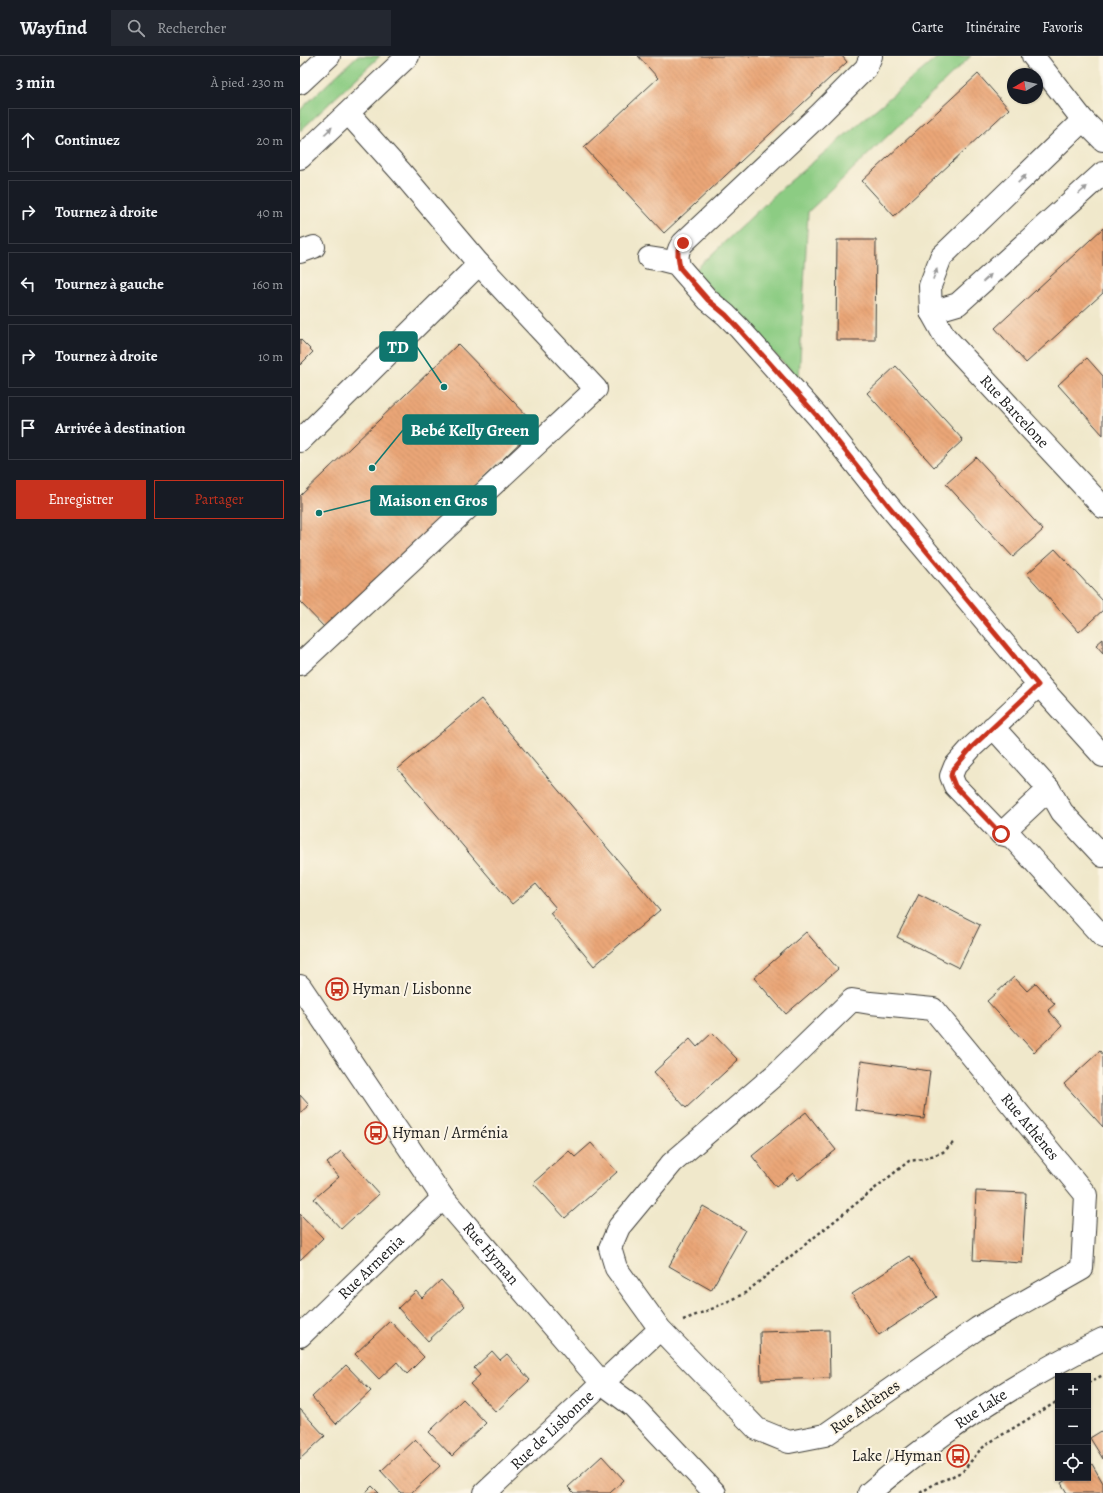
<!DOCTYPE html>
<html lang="fr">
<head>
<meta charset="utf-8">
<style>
  body { margin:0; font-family:Alegreya,serif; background:#242831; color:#f1f3f6 }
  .controls { position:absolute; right:12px; bottom:12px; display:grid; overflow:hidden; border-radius:0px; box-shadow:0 1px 3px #0004 }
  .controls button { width:36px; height:36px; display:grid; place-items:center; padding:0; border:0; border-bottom:1px solid #363941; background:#171b24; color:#f1f3f6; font:20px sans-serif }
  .compass { position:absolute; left:707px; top:12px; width:36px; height:36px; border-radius:50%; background:#171b24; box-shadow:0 1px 3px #0004; rotate:261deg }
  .stop { position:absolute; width:12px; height:12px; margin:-9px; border:3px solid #c8321e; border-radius:50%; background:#fff }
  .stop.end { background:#c8321e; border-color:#fff; box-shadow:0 1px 4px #0008 }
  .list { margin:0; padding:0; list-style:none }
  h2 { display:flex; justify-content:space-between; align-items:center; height:52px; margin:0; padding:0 16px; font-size:17px }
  h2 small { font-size:13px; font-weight:400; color:#9ea1a6 }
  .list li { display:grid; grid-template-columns:26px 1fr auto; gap:12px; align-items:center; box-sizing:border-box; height:64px; margin:0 8px 8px; padding:0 8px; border:1px solid #363941; border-radius:0px }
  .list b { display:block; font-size:15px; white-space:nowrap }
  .list em { font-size:13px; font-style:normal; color:#9ea1a6 }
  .actions { display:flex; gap:8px; padding:12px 16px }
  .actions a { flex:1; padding:9px 0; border:1px solid #c8321e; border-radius:0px; text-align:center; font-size:14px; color:#c8321e }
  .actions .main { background:#c8321e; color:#fff }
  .icon { flex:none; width:22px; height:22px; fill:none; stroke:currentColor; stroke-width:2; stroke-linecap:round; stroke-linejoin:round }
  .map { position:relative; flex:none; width:803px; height:1437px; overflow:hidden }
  header { display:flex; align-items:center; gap:24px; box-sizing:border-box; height:56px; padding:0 20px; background:#171b24; border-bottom:1px solid #363941 }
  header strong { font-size:19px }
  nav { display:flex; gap:22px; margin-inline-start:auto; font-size:14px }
  .search { width:280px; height:36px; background:#242831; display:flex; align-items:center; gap:10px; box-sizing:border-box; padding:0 14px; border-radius:0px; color:#9ea1a6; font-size:15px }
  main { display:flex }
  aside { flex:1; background:#171b24 }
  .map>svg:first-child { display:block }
  .green { fill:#8ccc83; stroke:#547450 }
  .building { fill:url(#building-back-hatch) }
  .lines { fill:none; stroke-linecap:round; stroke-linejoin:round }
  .minor-casing { stroke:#3c3b36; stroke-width:24 }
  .major-casing { stroke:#3c3b36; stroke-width:24 }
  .path { stroke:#3c3b36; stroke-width:2.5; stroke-dasharray:3 3; stroke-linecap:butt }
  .minor { stroke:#fff; stroke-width:22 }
  .major { stroke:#fff; stroke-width:22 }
  .oneway { fill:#999 }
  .route { stroke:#c8321e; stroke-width:5 }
  .labels { text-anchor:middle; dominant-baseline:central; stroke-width:4; stroke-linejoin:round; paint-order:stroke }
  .street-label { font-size:16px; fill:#1c1c1c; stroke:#fcf5e5 }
  .poi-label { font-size:16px; fill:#1c1c1c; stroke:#fcf5e5; text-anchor:start }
  .leader { fill:none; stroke:#0f766e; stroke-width:1.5 }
  .callout-dot { fill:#0f766e; stroke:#fcf5e5; stroke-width:1.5 }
  .callout { fill:#0f766e; stroke:#0f766e; stroke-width:1.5 }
  .callout-label { font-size:17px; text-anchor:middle; font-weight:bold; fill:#fff }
</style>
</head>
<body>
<header>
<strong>Wayfind</strong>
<div class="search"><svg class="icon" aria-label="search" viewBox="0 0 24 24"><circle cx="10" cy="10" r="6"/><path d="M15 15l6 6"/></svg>Rechercher</div>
<nav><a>Carte</a><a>Itinéraire</a><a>Favoris</a></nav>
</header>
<main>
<aside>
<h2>3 min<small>À pied · 230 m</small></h2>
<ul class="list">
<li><svg class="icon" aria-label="ahead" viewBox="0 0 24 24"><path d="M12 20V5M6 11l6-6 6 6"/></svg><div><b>Continuez</b></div><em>20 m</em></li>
<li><svg class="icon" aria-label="right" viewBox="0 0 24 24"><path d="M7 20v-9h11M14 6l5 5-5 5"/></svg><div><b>Tournez à droite</b></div><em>40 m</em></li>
<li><svg class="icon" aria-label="left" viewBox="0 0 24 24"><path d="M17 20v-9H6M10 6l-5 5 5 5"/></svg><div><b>Tournez à gauche</b></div><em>160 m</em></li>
<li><svg class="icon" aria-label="right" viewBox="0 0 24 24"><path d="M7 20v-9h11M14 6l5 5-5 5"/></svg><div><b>Tournez à droite</b></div><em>10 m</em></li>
<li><svg class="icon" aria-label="arrive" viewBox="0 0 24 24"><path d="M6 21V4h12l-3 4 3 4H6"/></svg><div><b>Arrivée à destination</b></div></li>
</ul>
<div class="actions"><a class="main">Enregistrer</a><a>Partager</a></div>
</aside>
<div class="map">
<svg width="803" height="1437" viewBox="0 0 803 1437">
  <defs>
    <pattern id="building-back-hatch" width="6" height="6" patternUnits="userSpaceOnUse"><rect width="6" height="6" fill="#eaa677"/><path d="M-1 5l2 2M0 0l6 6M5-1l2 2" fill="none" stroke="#c88e66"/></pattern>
  </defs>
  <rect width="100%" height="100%" fill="#fcf5e5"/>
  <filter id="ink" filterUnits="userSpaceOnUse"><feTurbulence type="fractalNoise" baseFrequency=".025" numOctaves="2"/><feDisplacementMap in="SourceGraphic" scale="8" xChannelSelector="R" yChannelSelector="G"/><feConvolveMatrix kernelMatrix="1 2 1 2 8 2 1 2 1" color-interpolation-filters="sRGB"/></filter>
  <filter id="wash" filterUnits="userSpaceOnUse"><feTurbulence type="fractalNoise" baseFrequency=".012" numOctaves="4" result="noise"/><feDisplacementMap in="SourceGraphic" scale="16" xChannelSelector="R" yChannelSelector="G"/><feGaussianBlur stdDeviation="0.9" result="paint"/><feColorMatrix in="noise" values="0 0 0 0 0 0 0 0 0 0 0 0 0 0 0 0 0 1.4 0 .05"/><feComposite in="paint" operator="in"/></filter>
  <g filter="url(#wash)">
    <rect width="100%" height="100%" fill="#f0e8cb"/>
    <!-- green -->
    <g class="green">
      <polygon points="57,0 80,0 0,75 0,54"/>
      <polygon points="639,0 671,0 508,156 499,323 394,215 481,133"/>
    </g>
    <g id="blocks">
      <!-- building -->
      <g class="building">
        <polygon points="338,0 542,0 547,6 364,177 284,91 358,22"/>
        <polygon points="678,18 709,53 594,160 562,125"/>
        <polygon points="803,172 803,237 726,307 695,272"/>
        <polygon points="537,184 576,184 575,284 536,284"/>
        <polygon points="0,283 13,296 0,309"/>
        <polygon points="158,288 237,370 27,574 0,546 0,440"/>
        <polygon points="787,302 803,320 803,379 758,329"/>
        <polygon points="596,310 663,384 634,411 567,337"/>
        <polygon points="676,401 743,474 713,501 646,428"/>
        <polygon points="755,493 803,545 803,554 779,576 727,518"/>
        <polygon points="803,583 803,597 796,589"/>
        <polygon points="181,643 360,854 294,910 250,857 256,852 236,828 212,848 98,713"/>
        <polygon points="619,838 680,869 659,912 597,881"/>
        <polygon points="506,876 538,913 486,958 454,922"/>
        <polygon points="714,921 727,935 736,927 755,948 748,954 762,970 734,996 687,945"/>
        <polygon points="412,977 438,1004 386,1052 354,1016 390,983 397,991"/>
        <polygon points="800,995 803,999 803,1071 764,1028"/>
        <polygon points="561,1005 630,1015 624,1063 555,1054"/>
        <polygon points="0,1039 9,1049 0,1057"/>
        <polygon points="506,1056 536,1094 498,1124 493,1117 476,1131 452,1100"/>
        <polygon points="291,1087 317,1116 265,1162 233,1127 269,1095 275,1101"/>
        <polygon points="41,1095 79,1138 41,1173 14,1143 39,1121 27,1107"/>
        <polygon points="676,1135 726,1137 722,1207 673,1204"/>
        <polygon points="403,1150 445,1174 411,1234 369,1210"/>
        <polygon points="0,1158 23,1182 0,1204"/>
        <polygon points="610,1200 637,1241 579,1279 552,1238"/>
        <polygon points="141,1224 165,1250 128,1285 98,1252 116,1235 122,1242"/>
        <polygon points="90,1265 124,1301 107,1318 97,1306 79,1323 55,1298"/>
        <polygon points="529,1274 530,1322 461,1324 460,1276"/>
        <polygon points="192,1295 200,1304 207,1298 230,1324 196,1356 170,1328 180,1319 174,1312"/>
        <polygon points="46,1309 71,1335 36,1368 12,1341"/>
        <polygon points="163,1343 186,1367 152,1400 129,1376"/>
        <polygon points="0,1353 25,1380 0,1403"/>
        <polygon points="803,1374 803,1403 790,1382"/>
        <polygon points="115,1383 140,1410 111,1437 101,1437 81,1415"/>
        <polygon points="302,1400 324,1424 310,1437 274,1437 268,1431"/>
        <polygon points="792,1408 803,1427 803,1437 767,1437 761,1427 769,1422 788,1422 788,1410"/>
        <polygon points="72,1430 79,1437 65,1437"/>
      </g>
    </g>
  </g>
  <g filter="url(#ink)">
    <use href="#blocks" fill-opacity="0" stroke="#3c3b36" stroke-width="1"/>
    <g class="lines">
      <!-- minor casing -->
      <g class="minor-casing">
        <g id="minor">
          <path d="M571,0L566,12L519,59L383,187C377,194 376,203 380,212L408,244L426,259L439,272L519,362L588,449L739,629L803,700"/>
          <polyline points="733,0 783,64 803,84"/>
          <path id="s1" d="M783,64L641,201L630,230L631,256L645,281L803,451"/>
          <polyline points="0,196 14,191"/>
          <polyline points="349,202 362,204 378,208"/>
          <polyline points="631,256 658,248 803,117"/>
          <polyline points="0,385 179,208"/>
          <polyline points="0,608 296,333 179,208 101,116 48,57"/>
          <polyline points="693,671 749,733 701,778 655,730 651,720 655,710 672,691 739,629"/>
          <polyline points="749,733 762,756 803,800"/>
          <polyline points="701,778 712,781 803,881"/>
          <path id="s2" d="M0,930L143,1142L302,1327L333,1350L415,1437"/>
          <path id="s3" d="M0,1280L143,1142"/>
          <path id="s4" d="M185,1437L360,1273L316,1212L310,1192L319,1171L372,1107L477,1017L552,944L570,947L633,953L786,1139L782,1213L678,1272L525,1379L489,1386L457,1373L360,1273"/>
          <path id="s5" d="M569,1437C640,1376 719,1324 803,1283"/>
        </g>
      </g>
      <!-- major casing -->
      <g class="major-casing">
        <g id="major">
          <polyline points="0,27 29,0"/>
          <polyline points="0,102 108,0"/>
        </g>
      </g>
      <!-- path -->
      <g class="path">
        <polyline points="383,1264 414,1252 445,1237 609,1105 623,1103 643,1096 653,1087"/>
        <polyline points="788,1327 803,1319"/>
        <polyline points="620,1437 636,1427 649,1422 663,1415 680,1394 687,1388 758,1345"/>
      </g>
      <!-- minor -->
      <use href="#minor" class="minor"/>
      <!-- major -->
      <use href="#major" class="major"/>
    </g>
    <!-- one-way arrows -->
    <defs><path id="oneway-solid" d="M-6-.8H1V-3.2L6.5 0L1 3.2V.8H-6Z"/></defs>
    <g class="oneway">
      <use href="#oneway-solid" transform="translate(28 75) rotate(-43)"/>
      <use href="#oneway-solid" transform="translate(722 123) rotate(-44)"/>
      <use href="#oneway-solid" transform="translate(783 134) rotate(-42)"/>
      <use href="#oneway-solid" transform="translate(635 218) rotate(-69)"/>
      <use href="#oneway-solid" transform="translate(687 222) rotate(-42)"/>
    </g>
  </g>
  <g class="lines" filter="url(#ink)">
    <!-- route -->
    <polyline class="route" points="383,187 378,194 378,199 380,212 408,244 426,259 438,272 519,362 588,449 738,629 672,691 652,715 651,720 655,730 701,778"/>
  </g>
  <!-- icons -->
  <defs>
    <g id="bus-ring" transform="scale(1.15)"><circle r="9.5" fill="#fcf5e5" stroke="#c8321e" stroke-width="1.5"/><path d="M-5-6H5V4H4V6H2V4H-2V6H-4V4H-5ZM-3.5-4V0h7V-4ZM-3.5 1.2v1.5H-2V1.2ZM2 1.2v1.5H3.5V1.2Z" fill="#c8321e"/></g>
  </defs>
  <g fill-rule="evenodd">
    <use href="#bus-ring" x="37" y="933"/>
    <use href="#bus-ring" x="76" y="1077"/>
    <use href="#bus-ring" x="658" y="1400"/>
  </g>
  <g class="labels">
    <!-- street labels -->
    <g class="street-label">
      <text stroke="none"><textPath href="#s1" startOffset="385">Rue Barcelone</textPath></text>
      <text stroke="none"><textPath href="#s4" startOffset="919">Rue Athènes</textPath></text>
      <text stroke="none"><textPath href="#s2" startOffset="329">Rue Hyman</textPath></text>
      <text stroke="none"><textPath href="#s3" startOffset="99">Rue Armenia</textPath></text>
      <text transform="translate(565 1351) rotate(-35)">Rue Athènes</text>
      <text stroke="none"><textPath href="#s5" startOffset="140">Rue Lake</textPath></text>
      <text stroke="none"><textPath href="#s4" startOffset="92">Rue de Lisbonne</textPath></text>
    </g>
    <!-- poi labels -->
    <g class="poi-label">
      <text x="52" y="933">Hyman / Lisbonne</text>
      <text x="92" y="1077">Hyman / Arménia</text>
      <text x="642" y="1400" text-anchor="end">Lake / Hyman</text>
    </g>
  </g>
  <!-- callouts -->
  <path class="leader" d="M144 331L117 291M72 412L103 374M19 457L71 444"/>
  <g class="callout-dot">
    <circle cx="144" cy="331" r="4"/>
    <circle cx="72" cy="412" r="4"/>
    <circle cx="19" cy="457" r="4"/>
  </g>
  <g class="callout">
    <rect x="80" y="276" width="37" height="29" rx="4"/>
    <rect x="103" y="359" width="135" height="29" rx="4"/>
    <rect x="71" y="430" width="125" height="29" rx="4"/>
  </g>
  <g class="callout-label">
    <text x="98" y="297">TD</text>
    <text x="170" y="380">Bebé Kelly Green</text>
    <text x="133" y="450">Maison en Gros</text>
  </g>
</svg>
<div class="controls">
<button>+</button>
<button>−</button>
<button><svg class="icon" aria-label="locate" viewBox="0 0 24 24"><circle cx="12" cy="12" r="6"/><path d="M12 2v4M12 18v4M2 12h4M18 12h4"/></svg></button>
</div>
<svg class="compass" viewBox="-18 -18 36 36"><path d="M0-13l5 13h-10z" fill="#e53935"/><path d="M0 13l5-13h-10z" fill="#9ea1a6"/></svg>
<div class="stop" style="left:701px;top:778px"></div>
<div class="stop end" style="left:383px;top:187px"></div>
</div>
</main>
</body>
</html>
